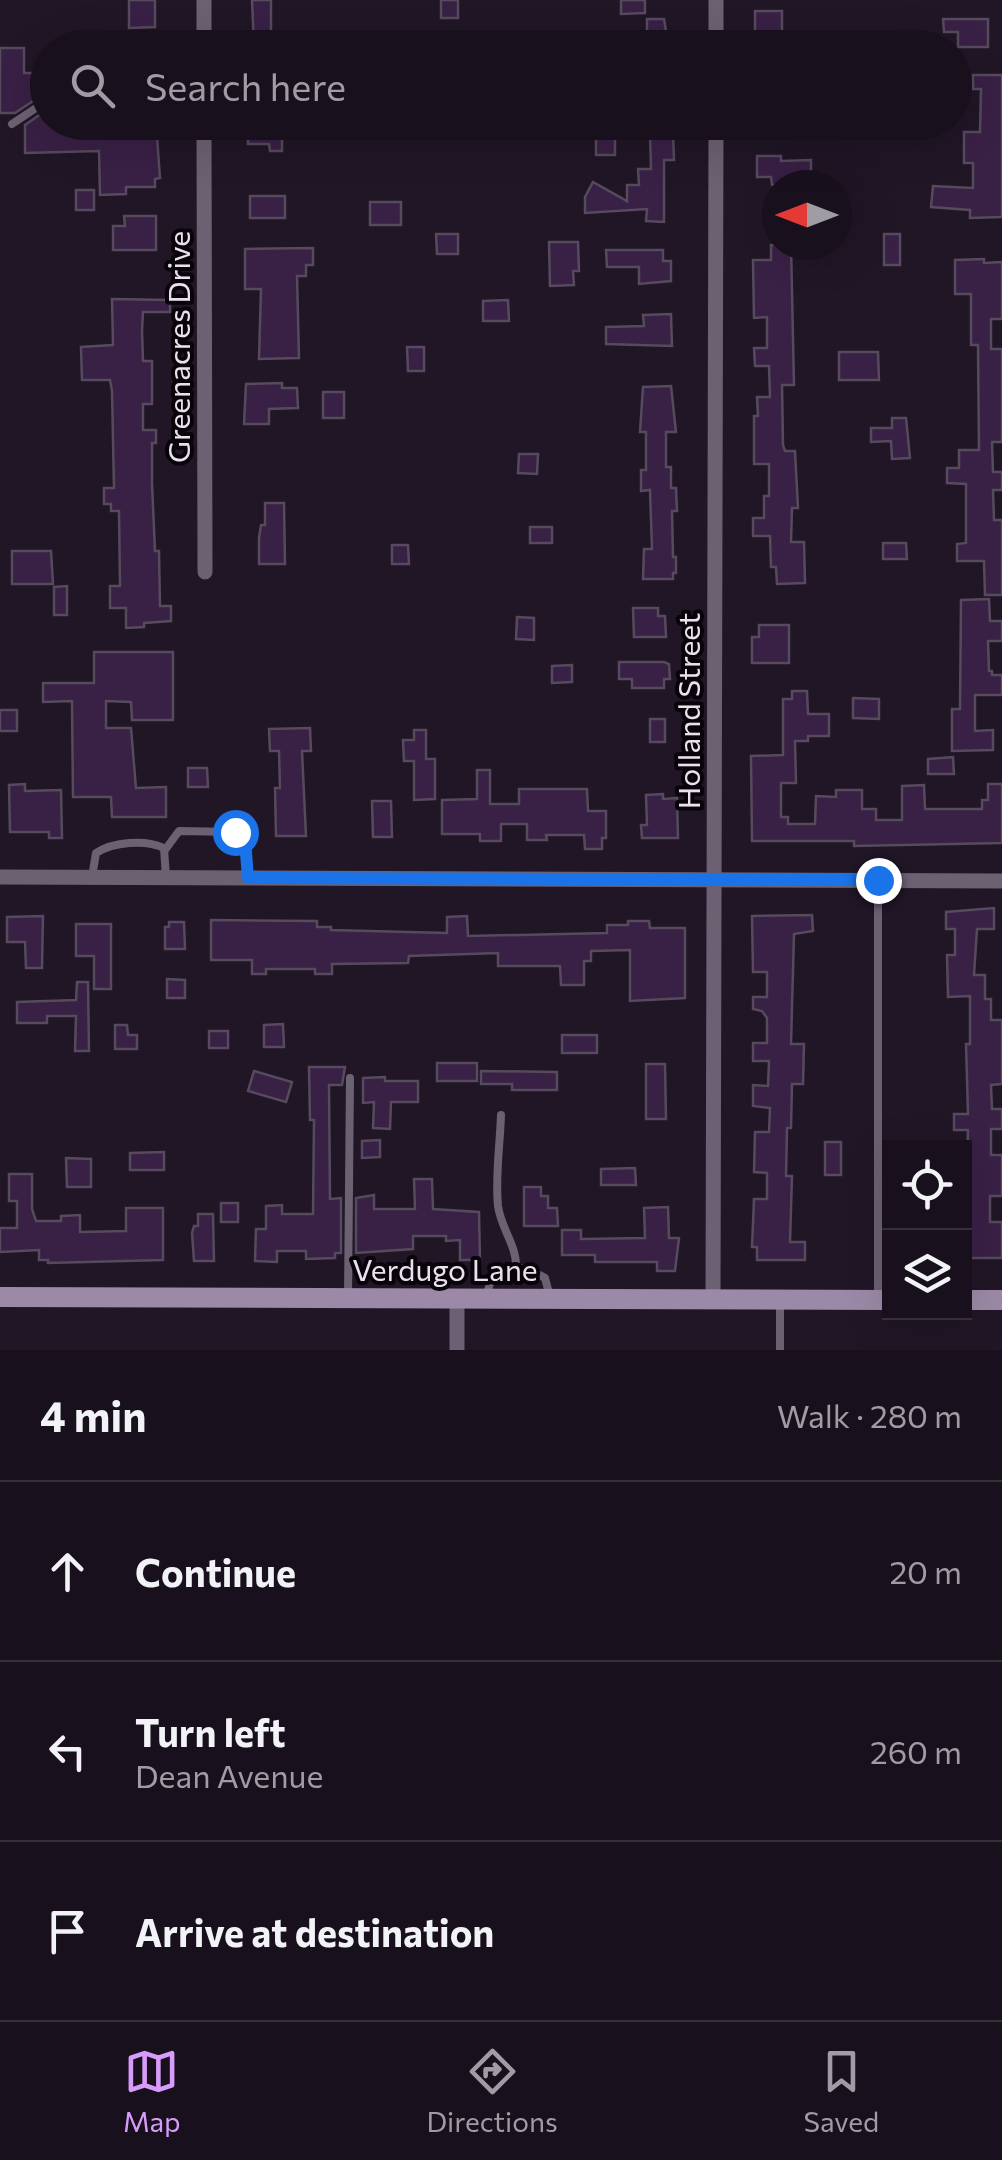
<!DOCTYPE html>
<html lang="en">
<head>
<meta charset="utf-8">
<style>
  body { margin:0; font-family:Commissioner,sans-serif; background:#211925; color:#f1f3f6 }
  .controls { position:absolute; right:30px; bottom:30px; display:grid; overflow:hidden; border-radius:0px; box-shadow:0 10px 40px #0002 }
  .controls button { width:90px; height:90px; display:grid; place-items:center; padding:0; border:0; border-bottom:2px solid #36303b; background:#18101c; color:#f1f3f6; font:50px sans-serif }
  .compass { position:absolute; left:762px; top:170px; width:90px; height:90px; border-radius:50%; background:#18101c; box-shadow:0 10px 40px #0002; rotate:270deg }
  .stop { position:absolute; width:30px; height:30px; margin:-22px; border:8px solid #1a73e8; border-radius:50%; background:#fff }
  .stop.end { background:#1a73e8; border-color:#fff; box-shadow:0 2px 10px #0008 }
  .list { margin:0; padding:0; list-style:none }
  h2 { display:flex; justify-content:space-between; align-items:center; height:130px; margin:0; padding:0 40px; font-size:42px }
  h2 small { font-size:32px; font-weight:400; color:#9f9da3 }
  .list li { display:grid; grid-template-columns:65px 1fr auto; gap:30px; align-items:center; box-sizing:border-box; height:180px; padding:0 40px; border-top:2px solid #36303b }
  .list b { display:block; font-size:38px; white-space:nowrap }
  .list p { margin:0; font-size:32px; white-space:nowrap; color:#9f9da3 }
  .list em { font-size:32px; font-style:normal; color:#9f9da3 }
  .icon { flex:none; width:55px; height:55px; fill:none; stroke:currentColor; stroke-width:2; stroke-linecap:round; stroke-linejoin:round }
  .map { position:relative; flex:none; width:1002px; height:1350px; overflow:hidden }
  .search { position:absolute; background:#18101c; box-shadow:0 10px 40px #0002; left:30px; right:30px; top:30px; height:110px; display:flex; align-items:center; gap:25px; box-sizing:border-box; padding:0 35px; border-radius:55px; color:#9f9da3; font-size:38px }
  .sheet { height:670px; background:#18101c }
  nav { display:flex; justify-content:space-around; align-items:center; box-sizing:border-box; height:140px; border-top:2px solid #36303b; background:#18101c; font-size:28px; color:#9f9da3 }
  nav a { display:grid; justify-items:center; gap:5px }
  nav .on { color:#d79bf9 }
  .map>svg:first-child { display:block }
  .building { fill:#392045; stroke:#564a5d; stroke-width:2.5 }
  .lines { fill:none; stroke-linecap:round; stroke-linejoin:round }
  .lane { stroke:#6c6173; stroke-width:8 }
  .street { stroke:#6c6173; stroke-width:15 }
  .secondary { stroke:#9c89a7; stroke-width:20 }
  .route { stroke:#1a73e8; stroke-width:12 }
  .labels { text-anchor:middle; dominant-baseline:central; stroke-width:8; stroke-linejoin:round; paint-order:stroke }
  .street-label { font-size:30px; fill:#e9e2ee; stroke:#08040a }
</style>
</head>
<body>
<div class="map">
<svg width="1002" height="1350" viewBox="0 0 1002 1350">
  <rect width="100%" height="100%" fill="#201626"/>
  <!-- building -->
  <g class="building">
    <polygon points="129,0 155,0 155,27 129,28"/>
    <polygon points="252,0 271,0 271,37 266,37 266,48 254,48"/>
    <rect x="441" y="0" width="17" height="18"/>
    <polygon points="621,0 645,0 645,13 621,14"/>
    <rect x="755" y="11" width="27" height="21"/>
    <polygon points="647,19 664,19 668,43 647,44"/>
    <polygon points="943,19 988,19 988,47 958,47 958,32 944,32"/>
    <polygon points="0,48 24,48 24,73 41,73 42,95 15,113 0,113"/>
    <polygon points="973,75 1002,75 1002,217 970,218 970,210 931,207 933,186 973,188 973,163 964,163 964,132 980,132 981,89 973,89"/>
    <polygon points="48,109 48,122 156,122 160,178 155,179 155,187 126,187 126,194 100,195 99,151 25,153 25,125"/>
    <polygon points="248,122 282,122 282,151 270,151 269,144 248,144"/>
    <polygon points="673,132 674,160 664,160 664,222 646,221 647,209 585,213 585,197 593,182 627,201 627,185 639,185 638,169 651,169 650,133"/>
    <rect x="596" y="134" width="19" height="21"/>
    <polygon points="757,156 781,156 781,161 811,160 811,176 790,177 790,185 772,185 771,177 757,177"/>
    <rect x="76" y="190" width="18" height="20"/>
    <rect x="250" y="196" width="35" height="22"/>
    <rect x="370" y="202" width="31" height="23"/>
    <polygon points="124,216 156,216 156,250 113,250 113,226 125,226"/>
    <polygon points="436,234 458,234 458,254 437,254"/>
    <rect x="884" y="234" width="16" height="31"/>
    <polygon points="549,242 578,242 579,271 573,271 574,285 550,286"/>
    <polygon points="771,245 791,245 794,385 782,385 783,445 785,451 795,451 798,508 792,508 791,542 804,542 805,583 777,584 776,567 771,567 770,536 753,536 753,518 764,518 764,496 769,496 769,464 754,464 754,416 758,416 757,397 770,397 769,366 755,366 754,348 767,348 767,317 754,318 753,260 771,260"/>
    <polygon points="313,248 313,265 306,265 306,276 297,276 299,358 259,359 261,289 245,289 245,249"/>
    <polygon points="606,250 663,250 663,261 671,261 671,281 639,284 639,267 607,267"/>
    <polygon points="984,259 984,263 1002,262 1002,319 991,319 991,349 1002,349 1002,442 992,442 993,472 1002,472 1002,490 993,490 994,520 1002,520 1002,595 985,595 984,561 957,561 957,544 966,543 966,484 947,483 947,468 959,468 959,450 979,450 978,345 971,345 971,294 955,294 955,260"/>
    <polygon points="112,299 170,300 170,312 143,312 142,331 143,361 152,361 152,404 143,404 143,430 156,430 156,443 152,443 152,483 155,551 159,551 160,606 171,606 171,621 144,623 144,627 126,628 126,608 110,608 110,586 120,586 119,511 111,511 111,504 104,504 104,488 114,488 112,391 110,380 82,380 81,347 113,345"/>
    <polygon points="508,300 509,321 483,321 483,301"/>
    <polygon points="671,314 672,346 606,344 606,327 644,326 643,315"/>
    <polygon points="407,347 424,347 424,371 408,371"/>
    <polygon points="839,352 878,352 879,380 839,380"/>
    <polygon points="282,383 282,388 297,388 298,408 269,409 269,424 244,424 246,384"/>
    <polygon points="671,386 676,432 666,432 666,467 671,467 671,488 676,488 677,511 672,511 673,557 676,557 676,573 673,573 673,579 643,579 644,549 652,549 650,490 641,491 641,470 646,470 646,432 640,432 643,387"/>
    <rect x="323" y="392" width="21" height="26"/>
    <polygon points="892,418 906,418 910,458 892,459 891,441 871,442 871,428 892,428"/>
    <polygon points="519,454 538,454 537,474 518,473"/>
    <polygon points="265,503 284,503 285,564 259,564 259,538 261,525 265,525"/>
    <rect x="530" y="527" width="22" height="16"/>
    <polygon points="883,543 906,543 907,559 883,559"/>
    <polygon points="392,545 408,545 409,564 392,564"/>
    <polygon points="12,551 51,551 53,584 12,584"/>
    <polygon points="67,586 67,615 54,615 54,587"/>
    <polygon points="989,599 990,621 1002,621 1002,641 988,641 989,671 992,671 992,675 1002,675 1002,695 975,695 975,731 993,730 993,750 952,751 952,709 960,709 961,600"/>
    <polygon points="633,608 658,608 658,616 665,616 666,637 634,637"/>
    <polygon points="517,617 534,618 534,640 516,639"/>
    <polygon points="759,625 789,625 789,663 752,663 752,637 759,637"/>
    <polygon points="94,652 173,652 173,720 132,720 131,702 106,701 106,728 131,728 136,788 166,787 166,817 112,817 111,797 73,797 72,701 43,702 43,683 94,683"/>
    <polygon points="619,662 664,662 669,664 670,679 664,679 664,688 632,688 632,679 619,679"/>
    <polygon points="572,665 572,682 552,683 552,666"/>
    <polygon points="792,691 807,691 808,714 829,714 829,736 808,736 808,741 795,741 796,783 781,783 781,817 788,817 788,824 815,824 816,796 836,797 836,790 862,790 862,809 876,809 876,820 902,820 902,786 924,785 925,809 982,809 982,800 988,800 988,784 1002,784 1002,843 854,846 854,841 752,841 751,756 783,755 783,699 792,699"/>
    <polygon points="853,698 879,699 879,719 853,718"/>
    <rect x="0" y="710" width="17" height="21"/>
    <rect x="650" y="719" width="15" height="23"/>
    <polygon points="310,728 311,751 302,751 306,836 276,836 275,788 280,788 279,751 270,751 269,729"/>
    <polygon points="414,730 426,730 426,759 435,759 435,799 414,800 414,761 404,761 403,740 414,740"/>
    <polygon points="953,757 954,774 928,774 928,759"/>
    <polygon points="188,768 207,768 208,787 188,787"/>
    <polygon points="477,770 490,770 490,804 519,804 519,789 587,789 588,811 606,811 606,838 602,838 602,849 585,849 584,835 546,835 547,840 527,840 527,824 501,824 501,841 480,841 480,834 442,834 442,800 477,799"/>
    <polygon points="25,784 25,791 61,790 62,838 49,838 49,832 10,832 9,785"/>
    <polygon points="663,794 663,799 677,798 678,838 642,838 641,825 647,825 646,795"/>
    <polygon points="372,801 391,801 392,837 373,837"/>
    <polygon points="994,908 994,929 977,929 974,975 985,975 985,999 991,999 991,1020 1002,1020 1002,1084 991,1085 992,1109 1002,1109 1002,1129 991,1129 991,1155 1002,1155 1002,1196 990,1196 990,1222 1002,1222 1002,1258 964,1258 968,1130 954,1130 954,1114 968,1114 966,1044 970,1044 970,996 948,997 947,955 955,955 955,929 946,929 946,912"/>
    <polygon points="812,915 813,931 794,934 791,1044 804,1044 803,1084 792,1084 791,1128 787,1128 786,1176 792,1176 790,1242 805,1242 805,1260 757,1260 757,1247 752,1247 754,1199 767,1199 767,1173 754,1172 755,1132 769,1132 770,1108 753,1106 753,1085 768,1086 769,1061 753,1061 753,1043 767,1043 767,1018 762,1011 753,1009 753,997 767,997 767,972 753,972 752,916"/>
    <polygon points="43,916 42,968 26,968 25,942 7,942 7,917"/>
    <polygon points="467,916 468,936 607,933 607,925 628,925 628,921 649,921 650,928 685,928 685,998 630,1001 630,950 591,951 591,961 584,961 584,985 561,985 560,966 498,966 498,953 409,956 408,963 332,964 332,974 315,974 315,969 266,969 266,974 252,974 252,960 211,960 211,920 317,921 317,927 331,927 331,930 447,933 447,917"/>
    <polygon points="169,922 184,922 185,949 165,949 165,927 169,927"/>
    <polygon points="76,924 111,924 111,989 94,989 94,956 76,956"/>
    <polygon points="167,979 185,980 185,998 167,998"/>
    <polygon points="77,982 88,982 89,1051 75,1051 76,1016 47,1016 47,1023 17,1023 17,1002 76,1000"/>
    <polygon points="283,1024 284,1047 264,1047 264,1025"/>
    <polygon points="115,1025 127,1025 128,1035 137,1035 137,1049 115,1049"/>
    <rect x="209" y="1031" width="19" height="17"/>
    <rect x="562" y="1035" width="35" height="18"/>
    <rect x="437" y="1063" width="40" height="18"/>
    <polygon points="646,1064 665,1064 666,1119 646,1119"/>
    <polygon points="309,1067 345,1067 342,1085 329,1085 330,1199 341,1198 341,1253 335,1253 335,1258 306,1259 306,1251 277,1251 277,1262 255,1261 256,1229 266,1229 266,1206 282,1205 282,1214 313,1214 314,1120 310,1120"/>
    <polygon points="254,1071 292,1082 286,1102 248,1091"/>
    <polygon points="481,1071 557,1072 557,1090 512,1090 512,1084 481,1084"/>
    <polygon points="385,1077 385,1081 418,1081 418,1102 391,1102 390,1129 373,1128 374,1102 363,1103 363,1078"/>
    <polygon points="380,1140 380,1157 362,1158 362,1141"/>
    <rect x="825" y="1142" width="16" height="33"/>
    <polygon points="164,1152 164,1170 130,1170 130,1153"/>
    <polygon points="66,1158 91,1159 91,1187 67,1187"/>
    <polygon points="635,1168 636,1185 601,1185 601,1169"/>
    <polygon points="9,1174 32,1174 32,1209 36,1221 61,1221 61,1216 80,1215 80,1232 126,1231 126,1208 163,1208 163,1260 48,1263 48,1260 39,1260 39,1250 0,1252 0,1228 17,1228 17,1201 9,1201"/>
    <polygon points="414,1179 432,1179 433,1209 479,1212 480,1260 460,1260 460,1240 446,1241 446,1236 413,1236 413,1249 356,1253 356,1198 374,1195 374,1209 415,1209"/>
    <polygon points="524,1187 541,1187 541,1196 548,1196 548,1208 557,1208 558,1226 524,1226"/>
    <rect x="221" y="1203" width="17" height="19"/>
    <polygon points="668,1207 669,1238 679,1238 675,1271 657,1271 657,1262 595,1262 595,1255 562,1255 562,1230 581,1230 581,1239 645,1238 644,1208"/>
    <polygon points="198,1214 213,1214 214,1261 194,1261 192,1233 194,1226 198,1226"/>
  </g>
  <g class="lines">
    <!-- lane -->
    <g class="lane">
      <polyline points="12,124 48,100"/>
      <polyline points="165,850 179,831 235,832 245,840 248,878"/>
      <path d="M92,877L96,853C113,842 145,839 164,848L166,877"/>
      <path d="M501,1115C500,1145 495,1177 498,1206C501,1229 517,1245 516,1268"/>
      <polyline points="348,1298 350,1078"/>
      <path d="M487,1298C490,1261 518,1262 545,1278L550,1297"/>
      <polyline points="878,1299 878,880"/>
      <polyline points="780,1304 780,1350"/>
    </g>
    <!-- street -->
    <g class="street">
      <polyline points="204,0 204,48"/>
      <polyline points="716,48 716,0"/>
      <polyline points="204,122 205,572"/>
      <polyline points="0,877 1002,881"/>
      <polyline points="713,1299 716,122"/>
      <polyline points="457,1350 457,1298"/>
    </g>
    <!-- secondary -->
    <g class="secondary">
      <polyline points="0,1297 890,1300"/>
      <polyline points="964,1300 1002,1300"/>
    </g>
  </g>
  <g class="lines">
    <!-- route -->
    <polyline class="route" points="235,832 245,840 248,878 878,880"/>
  </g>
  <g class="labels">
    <!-- street labels -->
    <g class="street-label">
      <text transform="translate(177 347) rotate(-90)">Greenacres Drive</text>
      <text transform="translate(687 711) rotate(-90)">Holland Street</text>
      <text x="445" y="1268">Verdugo Lane</text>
    </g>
  </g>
</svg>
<div class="controls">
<button><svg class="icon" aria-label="locate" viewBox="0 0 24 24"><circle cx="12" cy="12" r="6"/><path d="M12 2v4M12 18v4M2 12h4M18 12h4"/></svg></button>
<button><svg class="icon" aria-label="layers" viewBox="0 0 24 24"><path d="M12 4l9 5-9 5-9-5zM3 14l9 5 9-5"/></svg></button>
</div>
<svg class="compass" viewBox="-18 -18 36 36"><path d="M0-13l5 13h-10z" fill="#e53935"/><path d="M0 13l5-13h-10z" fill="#9f9da3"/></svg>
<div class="stop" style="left:235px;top:832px"></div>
<div class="stop end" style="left:878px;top:880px"></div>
<div class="search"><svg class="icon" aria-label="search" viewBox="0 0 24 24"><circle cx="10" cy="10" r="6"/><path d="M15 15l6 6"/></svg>Search here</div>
</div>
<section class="sheet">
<h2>4 min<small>Walk · 280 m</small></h2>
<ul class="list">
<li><svg class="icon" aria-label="ahead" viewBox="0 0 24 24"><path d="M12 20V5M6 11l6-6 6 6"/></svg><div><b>Continue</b></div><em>20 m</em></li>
<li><svg class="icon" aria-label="left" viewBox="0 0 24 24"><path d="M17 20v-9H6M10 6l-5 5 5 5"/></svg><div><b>Turn left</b><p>Dean Avenue</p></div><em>260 m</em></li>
<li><svg class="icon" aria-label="arrive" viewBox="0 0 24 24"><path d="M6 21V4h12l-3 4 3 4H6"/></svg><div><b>Arrive at destination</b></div></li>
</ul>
</section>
<nav>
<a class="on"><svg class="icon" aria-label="map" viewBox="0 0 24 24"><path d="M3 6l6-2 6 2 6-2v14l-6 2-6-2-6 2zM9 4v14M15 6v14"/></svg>Map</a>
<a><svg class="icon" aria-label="directions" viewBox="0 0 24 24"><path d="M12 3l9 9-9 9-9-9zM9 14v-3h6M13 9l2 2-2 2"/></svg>Directions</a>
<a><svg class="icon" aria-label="saved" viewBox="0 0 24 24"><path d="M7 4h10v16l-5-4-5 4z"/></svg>Saved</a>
</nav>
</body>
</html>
